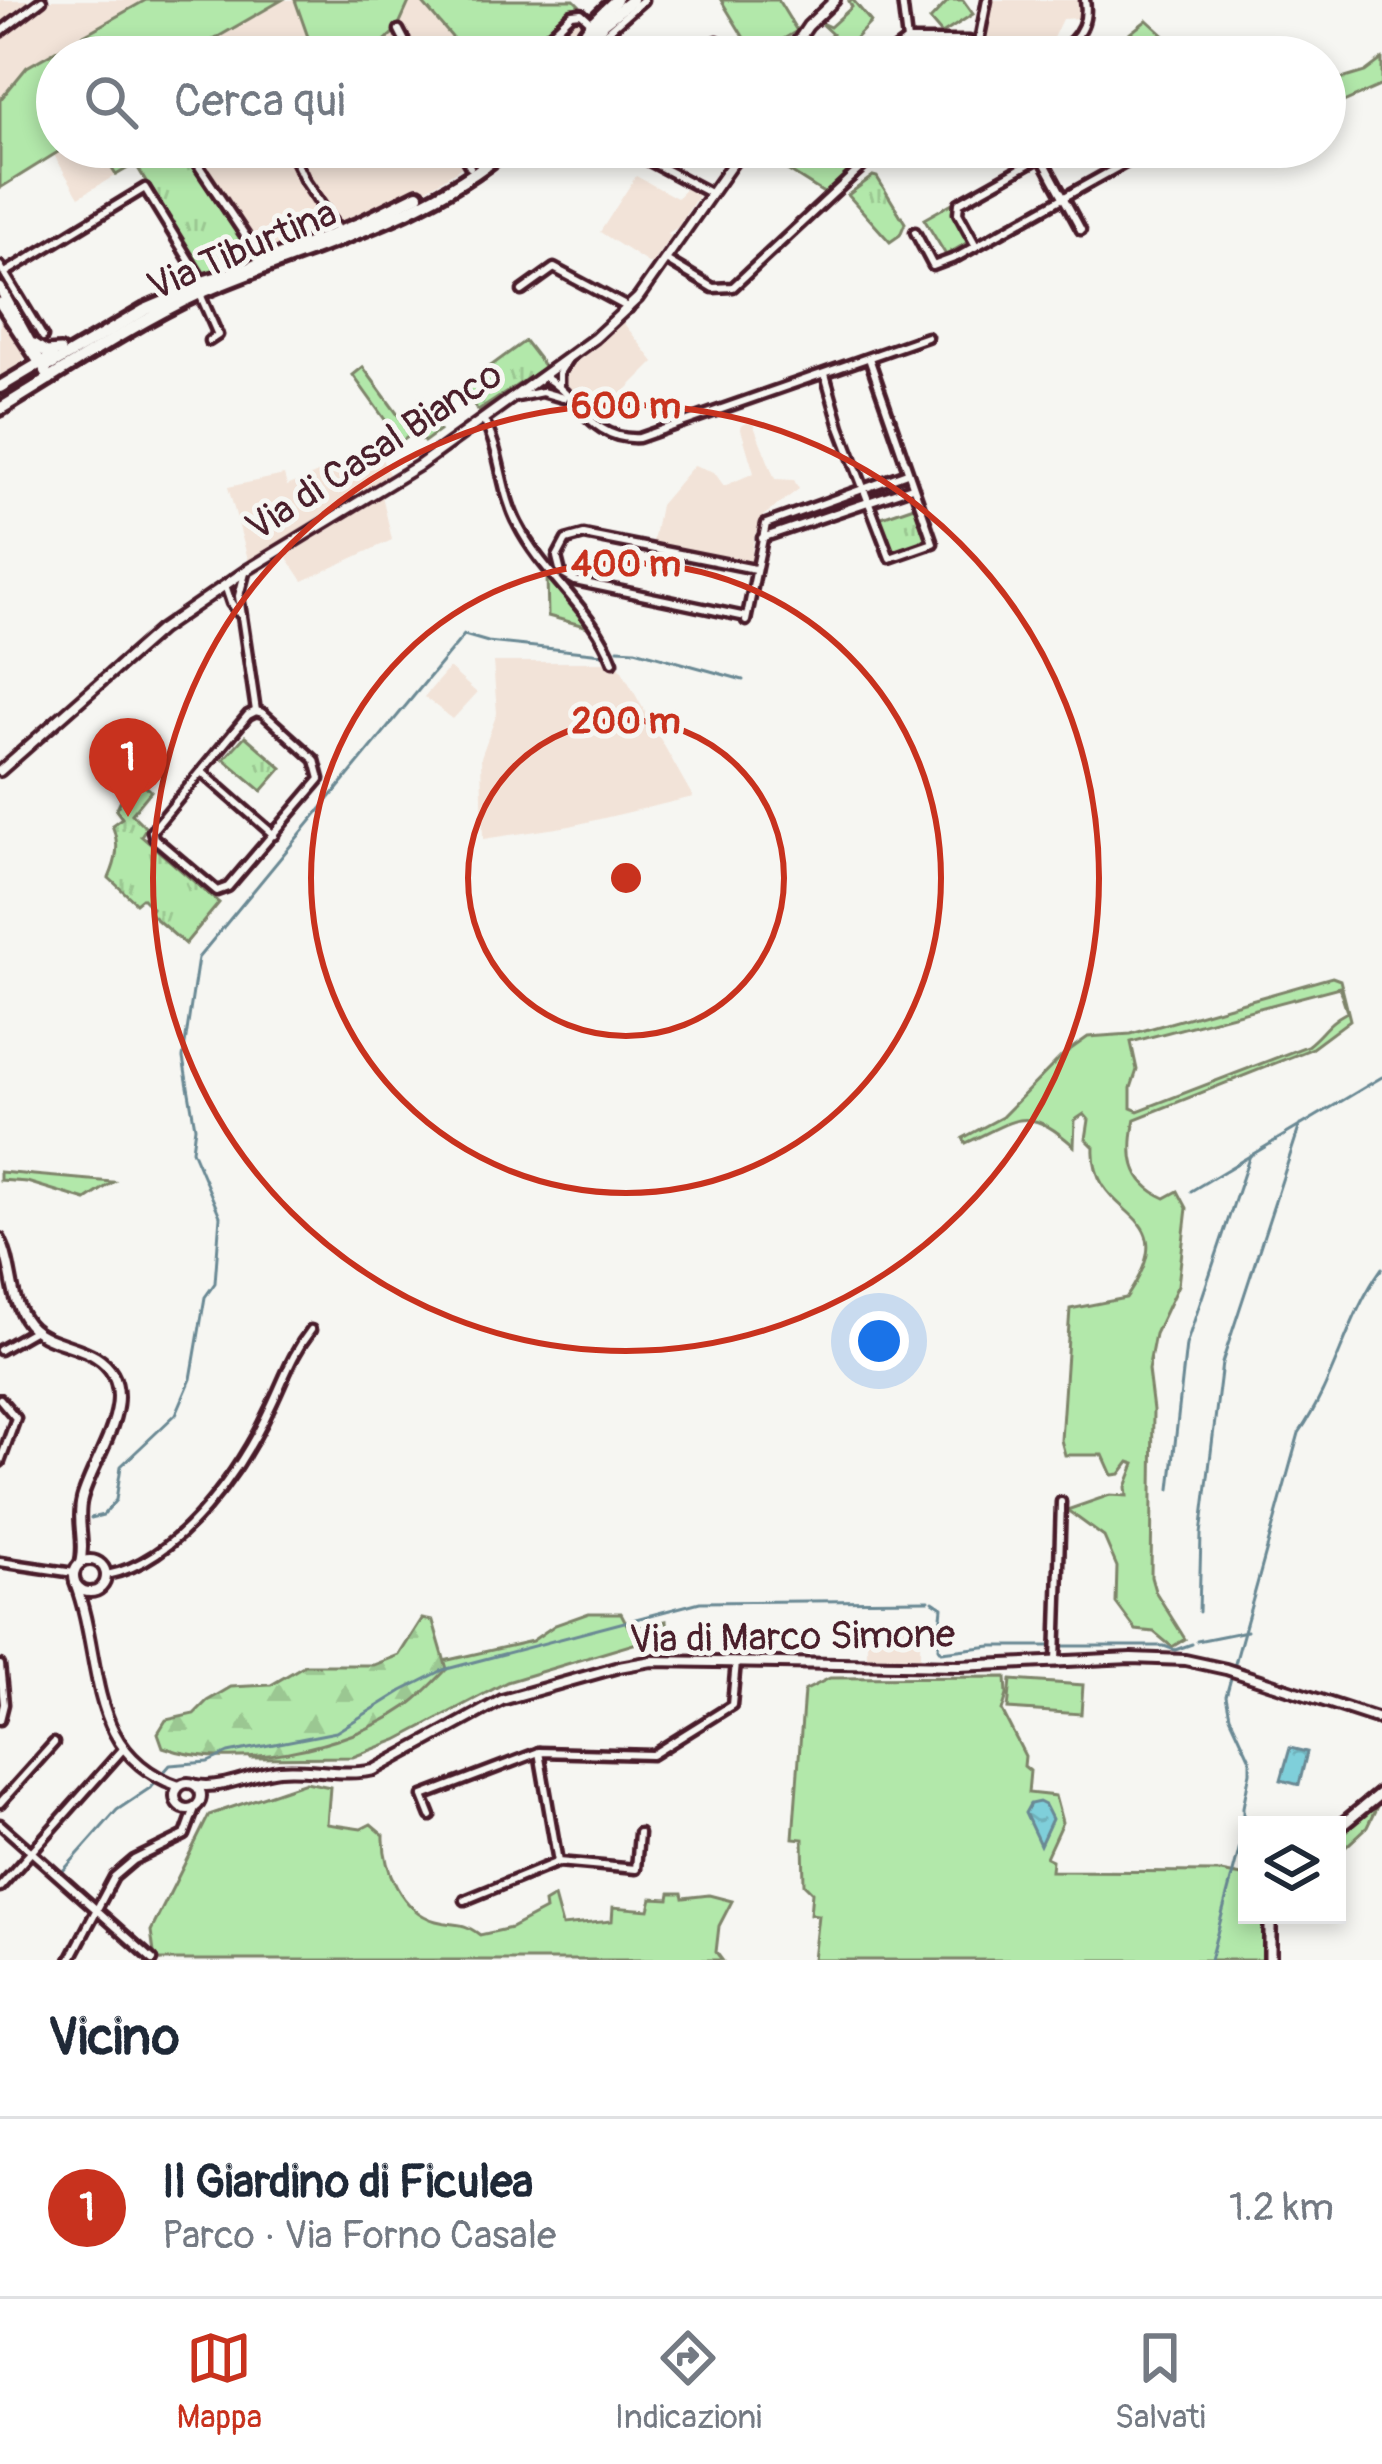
<!DOCTYPE html>
<html lang="it">
<head>
<meta charset="utf-8">
<style>
  body { margin:0; font-family:Pangolin,sans-serif; background:#f6f6f7; color:#1f2937 }
  .controls { position:absolute; right:36px; bottom:36px; display:grid; overflow:hidden; border-radius:0px; box-shadow:0 6px 18px #0003 }
  .controls button { width:108px; height:108px; display:grid; place-items:center; padding:0; border:0; border-bottom:3px solid #e0e1e3; background:#fff; color:#1f2937; font:60px sans-serif }
  .you { position:absolute; left:879px; top:1341px; width:42px; height:42px; margin:-30px; border:9px solid #fff; border-radius:50%; background:#1a73e8; box-shadow:0 0 0 18px #1a73e833 }
  .badge { display:grid; place-items:center; width:78px; height:78px; border-radius:50%; background:#c8321e; color:#fff; font-size:39px; font-weight:700 }
  .pin { position:absolute; translate:-50% -99px; filter:drop-shadow(0 3px 6px #0008) }
  .pin::after { content:''; position:absolute; top:63px; width:42px; height:36px; background:inherit; clip-path:polygon(0 0,100% 0,50% 100%) }
  .list { margin:0; padding:0; list-style:none }
  h2 { display:flex; justify-content:space-between; align-items:center; height:156px; margin:0; padding:0 48px; font-size:51px }
  h2 small { font-size:39px; font-weight:400; color:#747a83 }
  .list li { display:grid; grid-template-columns:78px 1fr auto; gap:36px; align-items:center; box-sizing:border-box; height:180px; padding:0 48px; border-top:3px solid #e0e1e3 }
  .list b { display:block; font-size:45px; white-space:nowrap }
  .list p { margin:0; font-size:39px; white-space:nowrap; color:#747a83 }
  .list em { font-size:39px; font-style:normal; color:#747a83 }
  .icon { flex:none; width:66px; height:66px; fill:none; stroke:currentColor; stroke-width:2; stroke-linecap:round; stroke-linejoin:round }
  .map { position:relative; flex:none; width:1382px; height:1960px; overflow:hidden }
  .search { position:absolute; background:#fff; box-shadow:0 6px 18px #0003; left:36px; right:36px; top:36px; height:132px; display:flex; align-items:center; gap:30px; box-sizing:border-box; padding:0 42px; border-radius:66px; color:#747a83; font-size:45px }
  .sheet { height:336px; background:#fff }
  nav { display:flex; justify-content:space-around; align-items:center; box-sizing:border-box; height:168px; border-top:3px solid #e0e1e3; background:#fff; font-size:33px; color:#747a83 }
  nav a { display:grid; justify-items:center; gap:6px }
  nav .on { color:#c8321e }
  .map>svg:first-child { display:block }
  .built { fill:#f2e3d8 }
  .grass { fill:#b2e8aa; stroke:#7e846a; stroke-width:3; fill-rule:evenodd }
  .forest { fill:url(#forest-firs); stroke:#7e846a; stroke-width:3 }
  .park { fill:url(#park-tufts); stroke:#7e846a; stroke-width:3 }
  .water { fill:url(#water-ripples); stroke:#6a8994; stroke-width:3 }
  .lines { fill:none; stroke-linecap:round; stroke-linejoin:round }
  .stream { stroke:#6a8994; stroke-width:3 }
  .minor-casing { stroke:#4a1f2b; stroke-width:15 }
  .tertiary-casing { stroke:#4a1f2b; stroke-width:16 }
  .secondary-casing { stroke:#4a1f2b; stroke-width:18 }
  .primary-casing { stroke:#4a1f2b; stroke-width:20 }
  .minor { stroke:#f6f6f2; stroke-width:6 }
  .tertiary { stroke:#f6f6f2; stroke-width:8 }
  .secondary { stroke:#f6f6f2; stroke-width:9 }
  .primary { stroke:#f6f6f2; stroke-width:10 }
  .ring { fill:none; stroke:#c8321e; stroke-width:6 }
  .labels { text-anchor:middle; dominant-baseline:central; stroke-width:10; stroke-linejoin:round; paint-order:stroke }
  .street-label { font-size:39px; fill:#4a1f2b; stroke:#f6f6f2 }
  .centre { fill:#c8321e; stroke:#f6f6f2; stroke-width:6 }
  .ring-label { font-size:36px; text-anchor:middle; font-weight:bold; fill:#c8321e; stroke:#f6f6f2; stroke-width:10; stroke-linejoin:round; paint-order:stroke }
</style>
</head>
<body>
<div class="map">
<svg width="1382" height="1960" viewBox="0 0 1382 1960">
  <defs>
    <pattern id="forest-firs" width="22" height="20" patternUnits="userSpaceOnUse" patternTransform="scale(3)"><rect width="22" height="20" fill="#b2e8aa"/><path d="M5 1l3.5 6h-7zM16 11l3.5 6h-7z" fill="#9bc792"/></pattern>
    <pattern id="park-tufts" width="24" height="20" patternUnits="userSpaceOnUse" patternTransform="scale(3)"><rect width="24" height="20" fill="#b2e8aa"/><path d="M3 7l-1-3M5 7V3M7 7l1-3M15 17l-1-3M17 17v-4M19 17l1-3" fill="none" stroke="#9bc792"/></pattern>
    <pattern id="water-ripples" width="26" height="14" patternUnits="userSpaceOnUse" patternTransform="scale(3)"><rect width="26" height="14" fill="#7fcfda"/><path d="M2 4q2-2 4 0t4 0M15 11q2-2 4 0t4 0" fill="none" stroke="#6fb1bb"/></pattern>
  </defs>
  <rect width="100%" height="100%" fill="#f6f6f2"/>
  <filter id="ink" filterUnits="userSpaceOnUse"><feTurbulence type="fractalNoise" baseFrequency=".00833" numOctaves="2"/><feDisplacementMap in="SourceGraphic" scale="24" xChannelSelector="R" yChannelSelector="G"/><feConvolveMatrix kernelMatrix="1 2 1 2 8 2 1 2 1" color-interpolation-filters="sRGB"/></filter>
  <g filter="url(#ink)">
    <!-- built -->
    <g class="built">
      <polygon points="0,0 146,0 27,67 0,100"/>
      <polygon points="282,0 295,0 315,57 183,57"/>
      <polygon points="410,0 420,0 457,42 466,39 478,57 369,57 397,29"/>
      <polygon points="989,0 1081,0 1081,18 1062,19 1044,57 990,57 983,45"/>
      <polygon points="574,15 585,22 560,57 532,57"/>
      <polygon points="68,147 92,147 102,153 116,175 79,197 54,155"/>
      <polygon points="195,147 493,147 434,185 358,224 265,255"/>
      <polygon points="636,176 677,198 688,186 699,194 677,228 668,233 671,236 651,265 600,232"/>
      <polygon points="0,314 25,356 20,369 0,380"/>
      <polygon points="619,317 654,362 593,423 543,376"/>
      <polygon points="752,421 775,479 794,480 799,489 763,516 754,537 751,562 653,542 660,505 694,465 714,472 724,486 754,473 740,426"/>
      <polygon points="377,448 395,488 382,495 392,540 303,581 286,556 253,577 228,487 284,475 287,486"/>
      <polygon points="493,662 617,662 693,797 570,826 483,839 481,757 497,713"/>
      <polygon points="449,668 477,693 453,719 424,697"/>
      <polygon points="920,1621 920,1659 867,1659 867,1622"/>
    </g>
    <!-- grass -->
    <g class="grass">
      <polygon points="146,0 282,0 183,57 57,57 57,147 66,147 0,188 0,100 27,67"/>
      <polygon points="295,0 410,0 397,29 368,57 315,57"/>
      <polygon points="420,0 574,0 579,5 534,46 524,34 499,37 484,57 478,57 466,39 457,43"/>
      <polygon points="721,0 778,0 797,31 755,56"/>
      <polygon points="949,0 963,0 973,14 942,34 930,20"/>
      <polygon points="1147,20 1188,57 1129,57 1129,34"/>
      <polygon points="98,147 125,147 135,164 116,175"/>
      <polygon points="363,367 412,434 401,442 353,375"/>
      <polygon points="418,403 439,431 424,442 403,414"/>
      <polygon points="547,576 592,628 548,616"/>
      <path d="M1332,977L1340,980L1350,1020L1311,1049L1135,1119C1128,1154 1129,1182 1165,1198L1178,1191L1187,1208L1178,1285L1155,1334L1148,1370L1153,1410L1151,1577L1155,1591L1185,1639L1172,1647L1154,1632L1136,1630L1116,1603L1117,1567L1104,1537L1067,1510L1110,1495L1127,1496L1126,1487L1135,1464L1129,1462L1120,1474L1112,1475L1103,1455H1065L1061,1440L1070,1309L1126,1298C1191,1204 1090,1225 1094,1147L1086,1139L1089,1120L1084,1114L1075,1120L1074,1146C1026,1104 1018,1119 966,1143L963,1138L1002,1117L1064,1054L1088,1037L1131,1034ZM1339,987L1347,1012C1326,1023 1323,1034 1307,1046L1138,1111L1131,1108V1088L1137,1070L1131,1042Z"/>
      <polygon points="0,1172 113,1182 86,1200 27,1182 0,1180"/>
      <polygon points="589,1613 621,1613 630,1630 666,1621 667,1634 507,1682 397,1740 353,1757 250,1758 341,1737 444,1661 532,1641 555,1625"/>
      <polygon points="1006,1677 1007,1695 1002,1711 1025,1756 1024,1766 1030,1771 1028,1793 1055,1796 1062,1822 1046,1857 1052,1860 1051,1871 1221,1872 1247,1877 1247,1915 1265,1915 1266,1960 813,1960 818,1915 810,1914 812,1892 804,1884 803,1839 793,1838 804,1691 830,1678"/>
      <polygon points="1011,1680 1083,1685 1081,1714 1008,1709"/>
      <path d="M306,1782L330,1787L327,1824L361,1829L371,1824L384,1835C383,1868 401,1911 436,1921C457,1927 460,1920 480,1935L511,1928L545,1910L544,1903L554,1897L562,1926L612,1921L613,1907L649,1910L652,1898L669,1899L670,1893H682L683,1898L709,1895L732,1901L719,1926L716,1952L722,1960H155L151,1931L209,1815Z"/>
    </g>
    <!-- forest -->
    <g class="forest">
      <polygon points="1382,59 1382,85 1325,110 1325,84 1365,72"/>
      <path d="M422,1619L433,1621L447,1669C434,1682 421,1697 406,1707C346,1749 231,1772 163,1747L158,1733L166,1720L194,1714L207,1701L231,1687L271,1685L305,1665H374L399,1655Z"/>
      <polygon points="1380,1800 1367,1827 1337,1855 1337,1833"/>
    </g>
    <!-- park -->
    <g class="park">
      <polygon points="853,0 871,22 851,43 844,57 829,57 820,48 832,34 819,22 830,27 852,7 849,1"/>
      <polygon points="125,147 180,147 255,261 205,277"/>
      <polygon points="776,147 815,151 824,147 819,157 825,161 832,147 847,147 860,164 827,195 784,168 789,158"/>
      <polygon points="873,176 877,177 905,223 900,235 890,242 848,195"/>
      <polygon points="954,202 954,215 968,242 946,255 924,219"/>
      <polygon points="525,341 545,367 478,411 462,387"/>
      <polygon points="914,506 926,540 891,552 879,518"/>
      <polygon points="245,736 282,768 262,791 224,759"/>
      <path d="M133,774L151,791L132,814L146,828L141,836L219,903L185,944L149,913L152,908L142,898L136,903L109,878C117,860 120,845 112,825L122,818L116,810Z"/>
    </g>
    <!-- water -->
    <g class="water">
      <polygon points="1290,1748 1307,1752 1299,1785 1281,1780"/>
      <polygon points="1039,1802 1045,1805 1052,1819 1040,1845 1025,1813 1030,1804"/>
    </g>
    <g class="lines">
      <!-- stream -->
      <g class="stream">
        <polyline points="618,649 635,650 743,680"/>
        <polyline points="1191,1191 1382,1077"/>
        <polyline points="1170,1489 1186,1345 1250,1155"/>
        <polyline points="91,1518 103,1515 116,1500 121,1466 176,1414 191,1379 205,1297 215,1283 220,1216 192,1150 195,1127 183,1058 198,958 464,635 488,642 602,654"/>
        <polyline points="933,1601 942,1607 938,1648 941,1652 992,1646 1164,1646 1175,1650 1192,1644"/>
        <polyline points="1199,1612 1201,1534 1222,1363 1300,1125"/>
        <polyline points="1197,1641 1247,1631"/>
        <polyline points="62,1872 117,1810 150,1788 170,1765 208,1762 228,1753 336,1732 402,1691 443,1670 700,1602 929,1600"/>
        <path d="M1210,1960L1243,1835V1807L1250,1772V1759L1230,1716L1226,1696L1299,1433C1335,1382 1346,1318 1382,1268"/>
      </g>
      <!-- minor casing -->
      <g class="minor-casing">
        <g id="minor">
          <polyline points="902,0 907,41"/>
          <polyline points="399,30 413,57"/>
          <polyline points="0,32 42,0"/>
          <polyline points="907,41 969,41 978,46 985,57"/>
          <polyline points="595,42 643,0"/>
          <polyline points="533,51 572,14 581,13 592,23"/>
          <polyline points="706,57 717,41"/>
          <polyline points="886,57 907,41"/>
          <polyline points="976,57 987,0"/>
          <path d="M1051,57C1073,44 1090,28 1085,0"/>
          <polyline points="186,147 263,262"/>
          <polyline points="289,147 305,181 339,232"/>
          <polyline points="459,147 470,167"/>
          <polyline points="623,147 710,193"/>
          <polyline points="860,147 868,161"/>
          <polyline points="1036,147 1081,230"/>
          <polyline points="915,232 933,266 957,257 1154,147"/>
          <polyline points="976,246 958,213 959,203 1041,157"/>
          <polyline points="666,260 713,288 733,287 868,161 892,147"/>
          <polyline points="0,266 43,337"/>
          <polyline points="5,273 145,188 202,281"/>
          <polyline points="522,291 554,268 629,308"/>
          <polyline points="200,294 218,335 209,341"/>
          <polyline points="825,374 840,427 890,558 933,543 869,358"/>
          <path d="M543,376C579,396 590,441 639,438L927,337"/>
          <polyline points="559,385 559,373 568,359"/>
          <polyline points="518,397 542,392 563,398"/>
          <path d="M483,419C502,452 500,492 518,525C544,576 593,609 613,662"/>
          <polyline points="762,538 912,487"/>
          <polyline points="245,573 239,596 256,711"/>
          <polyline points="225,585 231,603 240,614"/>
          <polyline points="746,617 575,581 561,573 557,557 566,540 584,535 755,569"/>
          <polyline points="746,621 766,524 907,473"/>
          <polygon points="256,711 263,713 315,760 320,779 228,887 217,891 154,838 152,831 248,715"/>
          <polyline points="202,772 274,835"/>
          <polyline points="0,1350 35,1330"/>
          <polyline points="0,1399 16,1418 0,1462"/>
          <polyline points="0,1562 74,1573"/>
          <path d="M107,1575C180,1561 243,1467 272,1404C285,1377 292,1354 311,1330"/>
          <polyline points="1056,1662 1061,1502"/>
          <polyline points="0,1665 4,1704 0,1720"/>
          <polyline points="0,1803 54,1743"/>
          <polyline points="431,1816 423,1796 539,1752"/>
          <polyline points="0,1824 153,1960"/>
          <polyline points="639,1833 636,1869 558,1862 539,1752 652,1755 732,1705 736,1662"/>
          <polyline points="0,1887 124,1748"/>
          <polyline points="465,1900 558,1862"/>
          <polyline points="70,1960 114,1877 134,1860 185,1835 195,1808"/>
        </g>
      </g>
      <!-- tertiary casing -->
      <g class="tertiary-casing">
        <g id="tertiary">
          <polyline points="787,57 808,26 835,0"/>
          <polyline points="0,771 160,630 247,570 418,466 595,338 638,298 744,147"/>
          <path d="M0,1239C13,1264 9,1294 24,1318C40,1344 72,1342 96,1357C148,1390 93,1457 82,1499C76,1521 86,1542 80,1563"/>
          <circle cx="90" cy="1576" r="16"/>
          <path d="M75,1583C104,1659 84,1754 179,1786"/>
          <circle cx="188" cy="1796" r="13"/>
          <path d="M196,1785C223,1790 251,1773 279,1770C311,1767 342,1777 374,1770L502,1700L619,1667L652,1661L959,1666L1131,1658L1185,1660L1226,1669L1382,1720"/>
        </g>
      </g>
      <!-- secondary casing -->
      <g class="secondary-casing">
        <g id="secondary">
          <polyline points="0,288 50,379"/>
          <polyline points="0,303 37,359"/>
          <polyline points="34,344 46,352 60,351"/>
          <polyline points="1337,1829 1382,1792"/>
          <polyline points="1270,1960 1270,1915"/>
        </g>
      </g>
      <!-- primary casing -->
      <g class="primary-casing">
        <g id="primary">
          <polyline points="568,57 592,23 616,0"/>
          <polyline points="578,57 603,23 632,0"/>
          <polyline points="254,266 359,224 418,195"/>
          <polyline points="192,285 252,267"/>
          <polyline points="51,365 145,310 197,288"/>
          <polyline points="0,387 52,356"/>
          <path d="M0,409C63,371 134,323 200,293C303,248 422,222 509,147"/>
        </g>
      </g>
      <!-- minor -->
      <use href="#minor" class="minor"/>
      <!-- tertiary -->
      <use href="#tertiary" class="tertiary"/>
      <!-- secondary -->
      <use href="#secondary" class="secondary"/>
      <!-- primary -->
      <use href="#primary" class="primary"/>
    </g>
  </g>
  <!-- distance rings -->
  <g class="ring">
    <circle cx="626" cy="878" r="158"/>
    <circle cx="626" cy="878" r="315"/>
    <circle cx="626" cy="878" r="473"/>
  </g>
  <g class="labels">
    <!-- street labels -->
    <g class="street-label">
      <text transform="translate(242 250) rotate(-23)">Via Tiburtina</text>
      <text transform="translate(374 451) rotate(-33)">Via di Casal Bianco</text>
      <text transform="translate(792 1637) rotate(-1)">Via di Marco Simone</text>
    </g>
  </g>
  <circle cx="626" cy="878" r="18" class="centre"/>
  <g class="ring-label">
    <text x="626" y="418">600 m</text>
    <text x="626" y="576">400 m</text>
    <text x="626" y="733">200 m</text>
  </g>
</svg>
<div class="controls">
<button><svg class="icon" aria-label="layers" viewBox="0 0 24 24"><path d="M12 4l9 5-9 5-9-5zM3 14l9 5 9-5"/></svg></button>
</div>
<div class="you"></div>
<div class="pin badge" style="left:128px;top:817px">1</div>
<div class="search"><svg class="icon" aria-label="search" viewBox="0 0 24 24"><circle cx="10" cy="10" r="6"/><path d="M15 15l6 6"/></svg>Cerca qui</div>
</div>
<section class="sheet">
<h2>Vicino<small></small></h2>
<ul class="list">
<li><span class="badge">1</span><div><b>Il Giardino di Ficulea</b><p>Parco · Via Forno Casale</p></div><em>1.2 km</em></li>
</ul>
</section>
<nav>
<a class="on"><svg class="icon" aria-label="map" viewBox="0 0 24 24"><path d="M3 6l6-2 6 2 6-2v14l-6 2-6-2-6 2zM9 4v14M15 6v14"/></svg>Mappa</a>
<a><svg class="icon" aria-label="directions" viewBox="0 0 24 24"><path d="M12 3l9 9-9 9-9-9zM9 14v-3h6M13 9l2 2-2 2"/></svg>Indicazioni</a>
<a><svg class="icon" aria-label="saved" viewBox="0 0 24 24"><path d="M7 4h10v16l-5-4-5 4z"/></svg>Salvati</a>
</nav>
</body>
</html>
